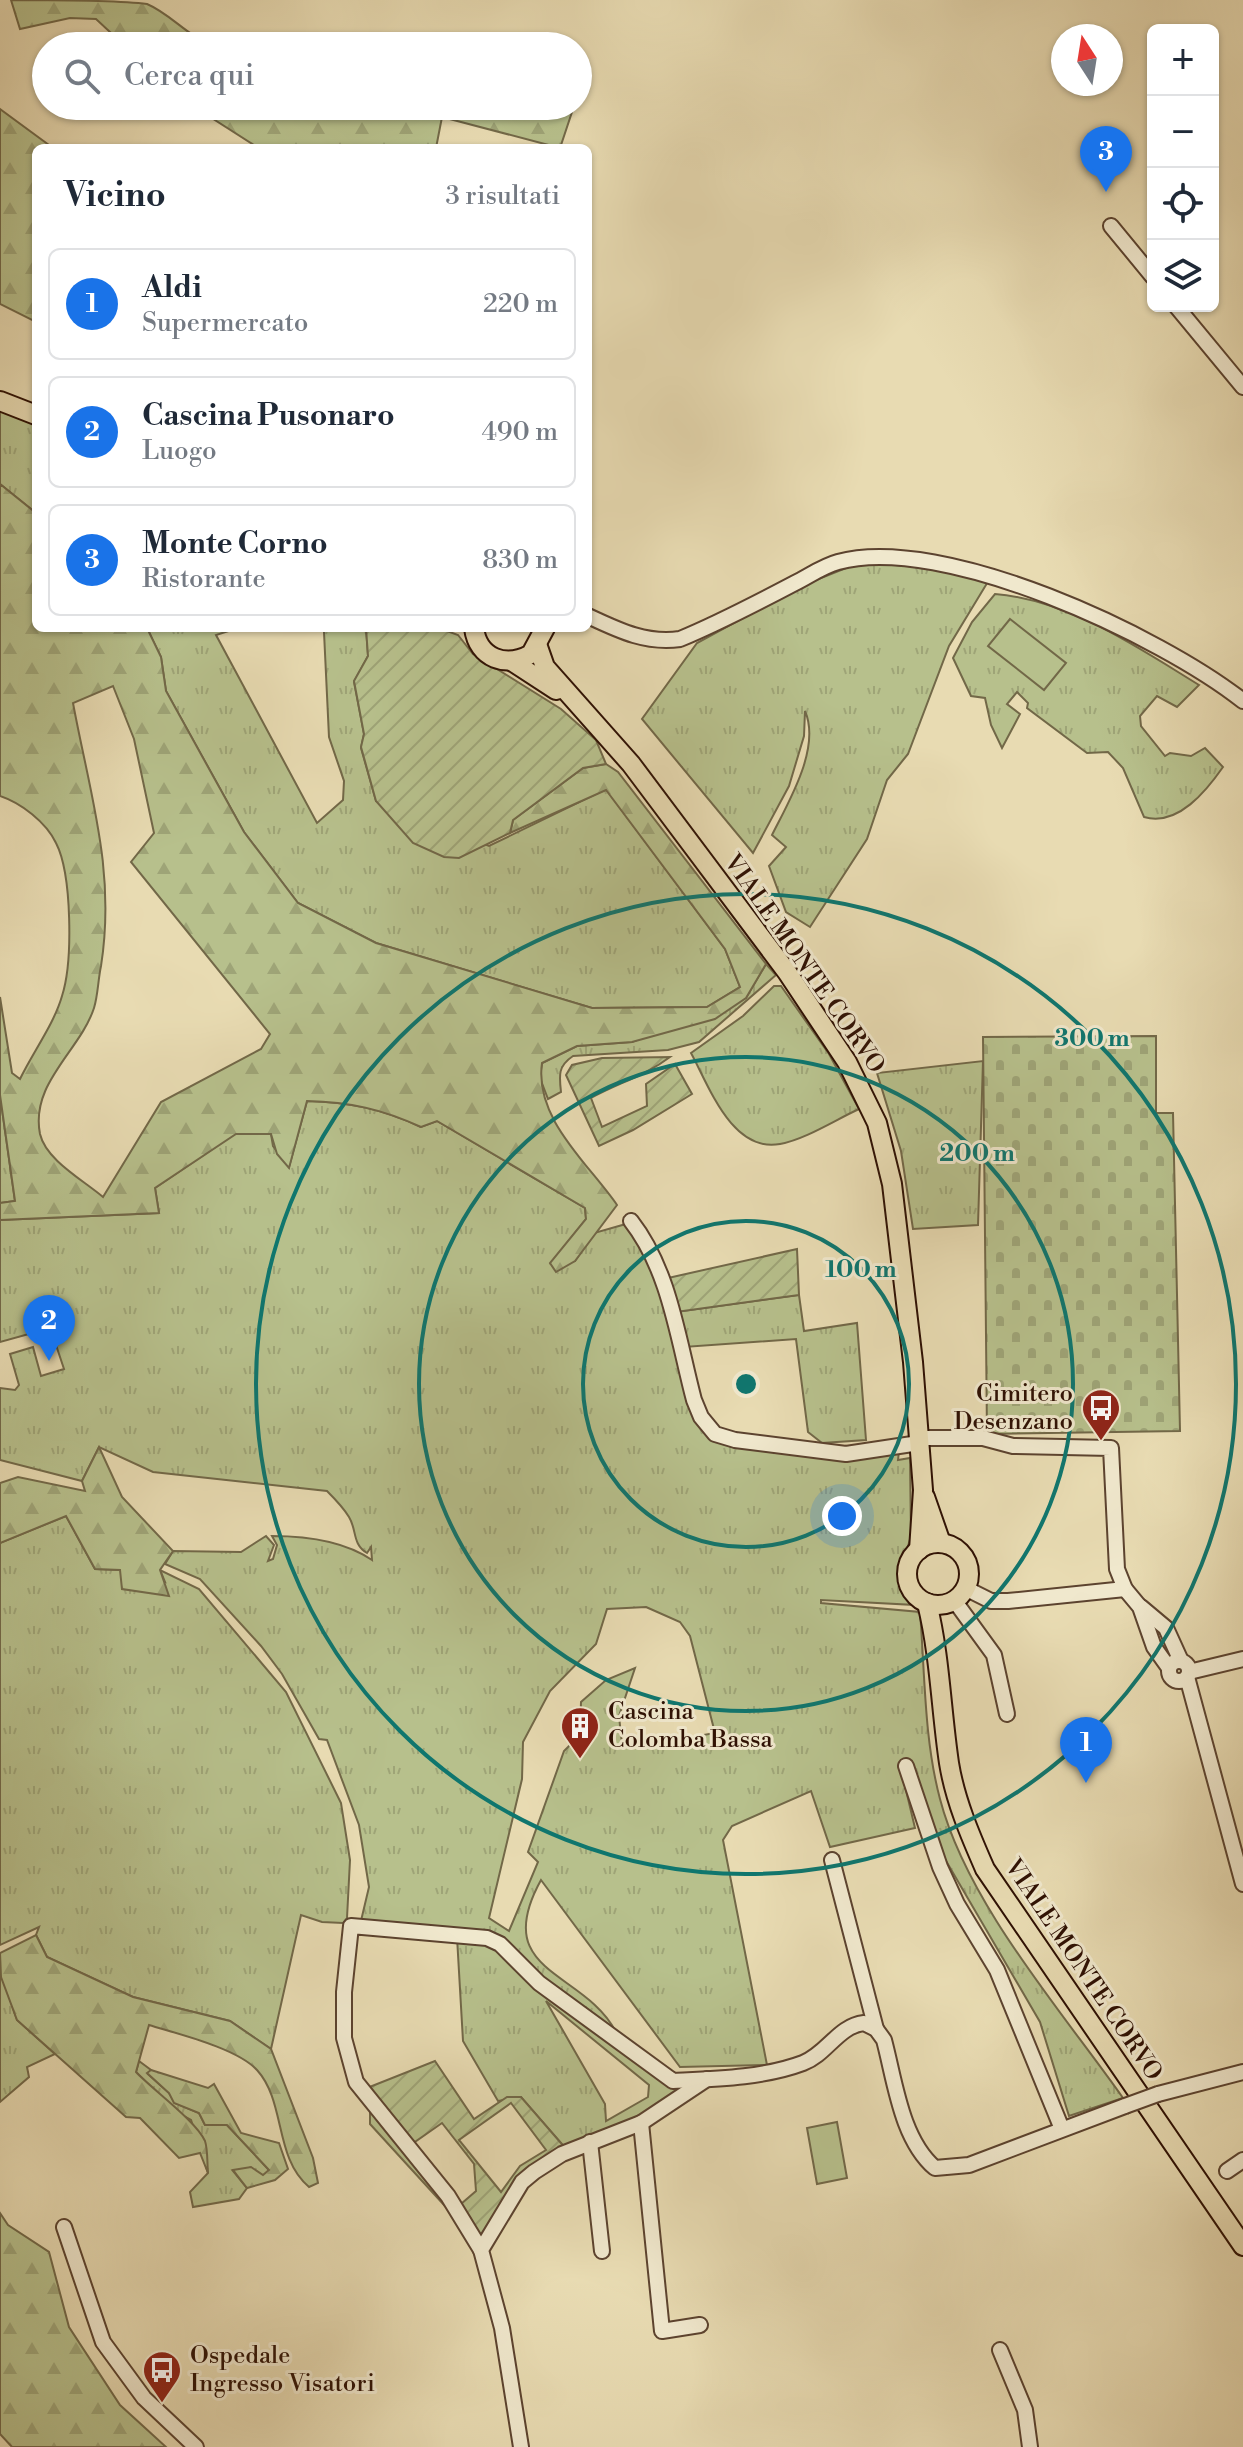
<!DOCTYPE html>
<html lang="it">
<head>
<meta charset="utf-8">
<style>
  body { margin:0; font-family:"Libre Bodoni",serif; background:#f2f2f3; color:#1f2937 }
  .controls { position:absolute; right:24px; top:24px; display:grid; overflow:hidden; border-radius:12px; box-shadow:0 2px 6px #0004 }
  .controls button { width:72px; height:72px; display:grid; place-items:center; padding:0; border:0; border-bottom:2px solid #e0e1e3; background:#fff; color:#1f2937; font:40px sans-serif }
  .compass { position:absolute; left:1051px; top:24px; width:72px; height:72px; border-radius:50%; background:#fff; box-shadow:0 2px 6px #0004; rotate:348deg }
  .you { position:absolute; left:842px; top:1516px; width:28px; height:28px; margin:-20px; border:6px solid #fff; border-radius:50%; background:#1a73e8; box-shadow:0 0 0 12px #1a73e833 }
  .badge { display:grid; place-items:center; width:52px; height:52px; border-radius:50%; background:#1a73e8; color:#fff; font-size:26px; font-weight:700 }
  .pin { position:absolute; translate:-50% -66px; filter:drop-shadow(0 2px 4px #0008) }
  .pin::after { content:''; position:absolute; top:42px; width:28px; height:24px; background:inherit; clip-path:polygon(0 0,100% 0,50% 100%) }
  .list { margin:0; padding:0; list-style:none }
  h2 { display:flex; justify-content:space-between; align-items:center; height:104px; margin:0; padding:0 32px; font-size:34px }
  h2 small { font-size:26px; font-weight:400; color:#747a83 }
  .list li { display:grid; grid-template-columns:52px 1fr auto; gap:24px; align-items:center; box-sizing:border-box; height:112px; margin:0 16px 16px; padding:0 16px; border:2px solid #e0e1e3; border-radius:12px }
  .list b { display:block; font-size:30px; white-space:nowrap }
  .list p { margin:0; font-size:26px; white-space:nowrap; color:#747a83 }
  .list em { font-size:26px; font-style:normal; color:#747a83 }
  .icon { flex:none; width:44px; height:44px; fill:none; stroke:currentColor; stroke-width:2; stroke-linecap:round; stroke-linejoin:round }
  .map { position:relative; flex:none; width:1243px; height:2447px; overflow:hidden }
  .search { position:absolute; background:#fff; box-shadow:0 2px 6px #0004; left:32px; top:32px; width:560px; height:88px; display:flex; align-items:center; gap:20px; box-sizing:border-box; padding:0 28px; border-radius:44px; color:#747a83; font-size:30px }
  .panel { position:absolute; background:#fff; box-shadow:0 2px 6px #0004; left:32px; top:144px; width:560px; height:488px; border-radius:12px }
  .map>svg:first-child { display:block }
  .grass { fill:url(#grass-tufts); stroke:#726848; stroke-width:2; fill-rule:evenodd }
  .forest { fill:url(#forest-firs); stroke:#726848; stroke-width:2; fill-rule:evenodd }
  .cemetery { fill:url(#cemetery-stones); stroke:#726848; stroke-width:2 }
  .garden { fill:url(#garden-furrows); stroke:#726848; stroke-width:2; fill-rule:evenodd }
  .pitch { fill:#b7c08c; stroke:#726848; stroke-width:2 }
  .lines { fill:none; stroke-linecap:round; stroke-linejoin:round }
  .minor-casing { stroke:#5c432f; stroke-width:18 }
  .major-casing { stroke:#2e1003; stroke-width:22 }
  .minor { stroke:#f0e8cd; stroke-width:14 }
  .major { stroke:#e8dbb2; stroke-width:18 }
  .minor-bridge-casing { stroke:#5c432f; stroke-width:18; stroke-linecap:butt }
  .minor-bridge { stroke:#f0e8cd; stroke-width:14 }
  .ring { fill:none; stroke:#0f766e; stroke-width:4 }
  .labels { text-anchor:middle; dominant-baseline:central; stroke-width:6; stroke-linejoin:round; paint-order:stroke }
  .street-label { font-size:24px; fill:#2e1003; stroke:#f0e8cd }
  .poi-label { font-size:24px; fill:#2e1003; stroke:#f0e8cd; text-anchor:start }
  .centre { fill:#0f766e; stroke:#f0e8cd; stroke-width:4 }
  .ring-label { font-size:24px; text-anchor:middle; font-weight:bold; fill:#0f766e; stroke:#f0e8cd; stroke-width:6; stroke-linejoin:round; paint-order:stroke }
</style>
</head>
<body>
<div class="map">
<svg width="1243" height="2447" viewBox="0 0 1243 2447">
  <defs>
    <pattern id="grass-tufts" width="24" height="20" patternUnits="userSpaceOnUse" patternTransform="scale(2)"><rect width="24" height="20" fill="#b7c08c"/><path d="M3 7l-1-3M5 7V3M7 7l1-3M15 17l-1-3M17 17v-4M19 17l1-3" fill="none" stroke="#9ea477"/></pattern>
    <pattern id="forest-firs" width="22" height="20" patternUnits="userSpaceOnUse" patternTransform="scale(2)"><rect width="22" height="20" fill="#b7c08c"/><path d="M5 1l3.5 6h-7zM16 11l3.5 6h-7z" fill="#9ea477"/></pattern>
    <pattern id="cemetery-stones" width="16" height="16" patternUnits="userSpaceOnUse" patternTransform="scale(2)"><rect width="16" height="16" fill="#b7c08c"/><path d="M2 7V4a2 2 0 0 1 4 0v3zM10 15v-3a2 2 0 0 1 4 0v3z" fill="#9ea477"/></pattern>
    <pattern id="garden-furrows" width="10" height="10" patternUnits="userSpaceOnUse" patternTransform="scale(2)"><rect width="10" height="10" fill="#b7c08c"/><path d="M-1 1l2-2M0 10L10 0M9 11l2-2" fill="none" stroke="#9ea477"/></pattern>
  </defs>
  <rect width="100%" height="100%" fill="#e8dbb2"/>
  <filter id="stains"><feTurbulence type="fractalNoise" baseFrequency=".0025" numOctaves="4"/><feColorMatrix values="0 0 0 0 .2 0 0 0 0 .09 0 0 0 0 .02 0 0 0 .5 -.17"/></filter>
  <radialGradient id="worn" r=".72"><stop offset=".6" stop-color="#630" stop-opacity="0"/><stop offset="1" stop-color="#630" stop-opacity=".3"/></radialGradient>
  <!-- grass -->
  <g class="grass">
    <polygon points="0,410 36,423 36,513 0,484"/>
    <path d="M861,562L942,569L989,580L949,646L908,754L887,780L867,839L810,927L786,912L769,866L786,847L772,835C789,801 821,748 805,711L804,736L789,786L753,853L642,719L697,643L806,584Z"/>
    <path d="M995,594C1069,600 1137,647 1199,685L1177,707L1157,696L1140,716L1141,726L1165,756L1170,753L1191,756L1205,748L1223,767C1207,790 1178,827 1144,817L1123,768L1108,752L1087,753L1027,708L1028,703L1017,692L1007,704L1020,714L1002,748L991,725L985,698L971,696L953,658L972,622Z"/>
    <polygon points="147,628 238,628 216,635 317,823 343,800 344,781 329,737 324,632 327,628 366,628 368,656 354,682 364,734 361,748 376,801 489,846 606,789 725,949 740,987 707,1007 592,1008 376,943 298,903 244,832 166,691 161,657"/>
    <path d="M766,964L776,975L699,1042L668,1050L573,1056C558,1066 559,1075 561,1092L548,1099L540,1078L542,1063L577,1046L632,1042L746,998Z"/>
    <path d="M774,986H781L829,1054L859,1109C835,1120 806,1139 780,1144C732,1153 709,1086 691,1053L743,1016Z"/>
    <polygon points="983,1061 978,1225 913,1229 901,1151 877,1073"/>
    <polygon points="0,1095 15,1201 0,1203"/>
    <path d="M307,1101C349,1102 382,1109 421,1127L437,1121L585,1208L586,1219L551,1263L575,1261L594,1233L626,1224L659,1275L701,1423L723,1444L816,1453L899,1451L898,1460L910,1458L911,1536L898,1580L904,1594L916,1605L821,1600V1603L920,1612C925,1674 924,1739 940,1799C967,1903 1061,2010 1123,2098L1069,2116L1040,2022L935,1842L900,1765L915,1828L830,1847L811,1791L732,1826L723,1840L767,2065L680,2067L541,1880C489,1974 584,1970 616,2032L563,1998L495,1934L360,1925L369,1887L359,1825L327,1740L319,1739L282,1674L261,1646L200,1579L165,1564L173,1551L241,1552L266,1536L274,1545L268,1561L273,1559L277,1545L272,1536C305,1536 344,1541 372,1560L371,1547L367,1553C352,1544 357,1530 349,1517C343,1507 335,1499 327,1491L153,1472L99,1447L82,1481L0,1460V1388L15,1390L19,1385L10,1354L33,1347L41,1376L64,1369L54,1339L40,1343L36,1332L0,1342V1220L159,1213L155,1188L236,1133L271,1134L273,1146L289,1167ZM646,1607L680,1622L690,1636L715,1733L636,1747L622,1744L619,1716L635,1668L606,1680L581,1702L580,1735L564,1751L528,1852L538,1862L509,1931L489,1918L522,1779L523,1742L550,1691L596,1644L607,1609Z"/>
    <polygon points="799,1295 804,1331 857,1323 866,1440 822,1443 808,1432 796,1339 684,1347 676,1312"/>
    <polygon points="66,1516 95,1569 120,1570 165,1582 160,1570 199,1589 286,1692 341,1803 350,1860 347,1918 343,1923 322,1922 301,1915 271,2049 230,2021 133,1997 47,1957 36,1935 39,1927 0,1945 0,1543"/>
    <path d="M457,1937L487,1940L621,2050L696,2085L654,2112L567,2150L521,2097L498,2101L463,2041ZM546,2001L649,2085L648,2097L606,2121L605,2104Z"/>
    <polygon points="0,1970 17,2020 55,2054 27,2067 29,2077 0,2102"/>
    <polygon points="139,2061 151,2070 148,2074 169,2093 175,2103 199,2113 205,2125 227,2125 269,2170 263,2176 233,2171 247,2188 239,2199 193,2207 190,2192 208,2173 191,2120 175,2111 136,2072"/>
    <polygon points="370,2104 466,2229 370,2124"/>
  </g>
  <!-- forest -->
  <g class="forest">
    <path d="M11,0C45,0 117,0 147,4C171,14 189,38 215,46H125L96,19L70,18L20,29Z"/>
    <polygon points="193,106 574,106 560,148 442,117 436,148 271,148 254,145"/>
    <polygon points="0,109 53,148 36,148 36,322 0,304"/>
    <path d="M0,484L36,513V628H147L161,657L166,691L244,832L298,903L376,943L592,1008L707,1007L740,987L725,949L606,790L510,833L513,820L583,768L606,764L618,772L766,964L746,998L715,1019L632,1042L577,1046L542,1063C534,1119 589,1164 617,1205L575,1261L556,1272L550,1263L586,1219L585,1208L437,1121L421,1127C382,1109 350,1102 307,1101L289,1168L277,1154L271,1134H236L155,1188L159,1213L0,1220V1203L15,1201L0,1095V997L12,1073L20,1079C33,1052 54,1024 62,996C73,962 72,874 56,843C46,822 21,803 0,796ZM113,686L134,739L154,833L131,862L270,1034L261,1049L161,1102L103,1197C83,1180 46,1160 40,1134C30,1083 80,1051 94,1008C98,995 98,980 101,966C116,871 90,795 73,703Z"/>
    <polygon points="99,1447 122,1497 173,1551 160,1570 169,1596 122,1589 120,1570 95,1569 66,1516 0,1543 0,1483 18,1477 85,1491 82,1481"/>
    <path d="M36,1935L47,1957L133,1997L230,2021L271,2049L313,2158L318,2183L309,2187C274,2158 286,2102 257,2070C237,2048 178,2034 149,2025L136,2072C153,2090 196,2121 205,2141C208,2150 207,2163 208,2173L200,2153L179,2158L140,2118L126,2117L17,2020L1,1977L0,1953Z"/>
    <polygon points="151,2070 208,2088 214,2084 241,2133 279,2143 288,2169 275,2180 247,2188 233,2170 251,2167 263,2175 269,2170 227,2125 205,2125 199,2113 174,2103 169,2093 147,2073"/>
    <polygon points="0,2213 8,2225 49,2252 69,2327 120,2405 166,2447 12,2447 0,2434"/>
  </g>
  <!-- cemetery -->
  <polygon class="cemetery" points="1156,1036 1156,1113 1173,1113 1180,1431 987,1434 983,1037"/>
  <!-- garden -->
  <g class="garden">
    <polygon points="366,628 439,628 458,635 473,654 561,709 596,740 606,764 583,768 513,820 510,833 459,858 444,857 413,843 376,801 361,747 364,734 354,681 368,656"/>
    <path d="M670,1057C645,1076 618,1083 591,1098L602,1127L647,1106L646,1084L675,1064L692,1094L633,1130L599,1146L566,1075L572,1065L602,1058Z"/>
    <polygon points="797,1249 799,1295 676,1312 668,1278"/>
    <path d="M435,2061L474,2119L507,2097H521L567,2150L523,2176L482,2241L461,2204L476,2191L474,2164L442,2123L409,2146L367,2088ZM511,2103L546,2150L520,2166L501,2192L459,2140Z"/>
  </g>
  <!-- pitch -->
  <g class="pitch">
    <polygon points="1010,619 1066,663 1044,690 988,646"/>
    <polygon points="837,2122 847,2178 817,2184 807,2128"/>
  </g>
  <g class="lines">
    <!-- minor casing -->
    <g class="minor-casing">
      <g id="minor">
        <polyline points="1111,226 1153,277"/>
        <polyline points="1176,306 1243,387"/>
        <path d="M588,616C618,630 646,644 680,639C719,623 757,603 795,583C809,576 823,566 838,562C942,533 1161,636 1243,701"/>
        <path d="M631,1221C670,1271 678,1340 694,1400L701,1417L715,1434L735,1440L846,1454L919,1443"/>
        <polyline points="919,1438 983,1438 1013,1446 1111,1448 1117,1569 1125,1589 1140,1607 1154,1647 1169,1668"/>
        <polyline points="965,1588 991,1601 1008,1601 1125,1589"/>
        <polyline points="954,1600 994,1655 1007,1714"/>
        <polyline points="1141,1607 1166,1628 1181,1661"/>
        <circle cx="1179" cy="1671" r="10"/>
        <polyline points="1189,1672 1243,1659"/>
        <polyline points="1187,1677 1243,1884"/>
        <polyline points="906,1766 940,1867 957,1904 997,1970 1062,2129"/>
        <polyline points="832,1860 876,2029"/>
        <polyline points="1158,2094 1243,2072"/>
        <polyline points="641,2123 662,2331 700,2325"/>
        <polyline points="590,2142 602,2251"/>
        <polyline points="1227,2171 1243,2160"/>
        <polyline points="64,2227 103,2342 144,2398 196,2447"/>
        <path d="M481,2250L448,2196L356,2082L344,2038V1992L351,1926L487,1938L500,1944L539,1983L673,2081C715,2079 763,2078 803,2063C827,2054 838,2026 864,2023L876,2029L884,2040C895,2081 901,2139 935,2168L969,2165L1125,2106"/>
        <polyline points="1000,2350 1025,2410 1030,2447"/>
        <polyline points="521,2447 502,2328 481,2250 522,2182 534,2172 562,2154 641,2123 707,2079"/>
      </g>
    </g>
    <!-- major casing -->
    <g class="major-casing">
      <g id="major">
        <polyline points="0,401 36,415"/>
        <path d="M474,628C478,659 506,668 531,654L545,628"/>
        <polyline points="538,647 545,667 631,764 787,972 847,1062 877,1123 892,1184 913,1362 923,1490 919,1550"/>
        <polyline points="513,662 556,690"/>
        <polyline points="925,1497 941,1543"/>
        <circle cx="938" cy="1574" r="31"/>
        <path d="M927,1603C940,1656 941,1709 949,1763C955,1800 970,1835 985,1869L1243,2246"/>
      </g>
    </g>
    <!-- minor -->
    <use href="#minor" class="minor"/>
    <!-- major -->
    <use href="#major" class="major"/>
    <!-- minor-bridge casing -->
    <g class="minor-bridge-casing">
      <polyline id="minor-bridge" points="1125,2106 1158,2094"/>
    </g>
    <!-- minor-bridge -->
    <use href="#minor-bridge" class="minor-bridge"/>
  </g>
  <!-- distance rings -->
  <g class="ring">
    <circle cx="746" cy="1384" r="163"/>
    <circle cx="746" cy="1384" r="327"/>
    <circle cx="746" cy="1384" r="490"/>
  </g>
  <!-- icons -->
  <defs>
    <g id="bus-pin" transform="scale(2)"><path d="M0 17L-7.5 6A9.5 9.5 0 1 1 7.5 6Z" fill="#8f2418" stroke="#f0e8cd"/><path d="M-5-6H5V4H4V6H2V4H-2V6H-4V4H-5ZM-3.5-4V0h7V-4ZM-3.5 1.2v1.5H-2V1.2ZM2 1.2v1.5H3.5V1.2Z" fill="#fff"/></g>
    <g id="building-pin" transform="scale(2)"><path d="M0 17L-7.5 6A9.5 9.5 0 1 1 7.5 6Z" fill="#8f2418" stroke="#f0e8cd"/><path d="M-4-6H4V6H1V3H-1V6H-4ZM-2.5-4.3h1.7v1.8h-1.7ZM.8-4.3h1.7v1.8H.8ZM-2.5-1h1.7V.8h-1.7ZM.8-1h1.7V.8H.8Z" fill="#fff"/></g>
  </defs>
  <g fill-rule="evenodd">
    <use href="#bus-pin" x="1101" y="1408"/>
    <use href="#building-pin" x="580" y="1726"/>
    <use href="#bus-pin" x="162" y="2370"/>
  </g>
  <g class="labels">
    <!-- street labels -->
    <g class="street-label">
      <text transform="translate(804 964) rotate(55)">VIALE MONTE CORVO</text>
      <text transform="translate(1083 1970) rotate(56)">VIALE MONTE CORVO</text>
    </g>
    <!-- poi labels -->
    <g class="poi-label">
      <text x="1073" y="1394" text-anchor="end">Cimitero<tspan x="1073" dy="28">Desenzano</tspan></text>
      <text x="608" y="1712">Cascina<tspan x="608" dy="28">Colomba Bassa</tspan></text>
      <text x="190" y="2356">Ospedale<tspan x="190" dy="28">Ingresso Visatori</tspan></text>
    </g>
  </g>
  <circle cx="746" cy="1384" r="12" class="centre"/>
  <g class="ring-label">
    <text x="1092" y="1046">300 m</text>
    <text x="977" y="1161">200 m</text>
    <text x="861" y="1277">100 m</text>
  </g>
  <rect width="100%" height="100%" filter="url(#stains)"/>
  <rect width="100%" height="100%" fill="url(#worn)"/>
</svg>
<div class="controls">
<button>+</button>
<button>−</button>
<button><svg class="icon" aria-label="locate" viewBox="0 0 24 24"><circle cx="12" cy="12" r="6"/><path d="M12 2v4M12 18v4M2 12h4M18 12h4"/></svg></button>
<button><svg class="icon" aria-label="layers" viewBox="0 0 24 24"><path d="M12 4l9 5-9 5-9-5zM3 14l9 5 9-5"/></svg></button>
</div>
<svg class="compass" viewBox="-18 -18 36 36"><path d="M0-13l5 13h-10z" fill="#e53935"/><path d="M0 13l5-13h-10z" fill="#747a83"/></svg>
<div class="you"></div>
<div class="pin badge" style="left:1086px;top:1783px">1</div>
<div class="pin badge" style="left:49px;top:1361px">2</div>
<div class="pin badge" style="left:1106px;top:192px">3</div>
<div class="search"><svg class="icon" aria-label="search" viewBox="0 0 24 24"><circle cx="10" cy="10" r="6"/><path d="M15 15l6 6"/></svg>Cerca qui</div>
<section class="panel">
<h2>Vicino<small>3 risultati</small></h2>
<ul class="list">
<li><span class="badge">1</span><div><b>Aldi</b><p>Supermercato</p></div><em>220 m</em></li>
<li><span class="badge">2</span><div><b>Cascina Pusonaro</b><p>Luogo</p></div><em>490 m</em></li>
<li><span class="badge">3</span><div><b>Monte Corno</b><p>Ristorante</p></div><em>830 m</em></li>
</ul>
</section>
</div>
</body>
</html>
